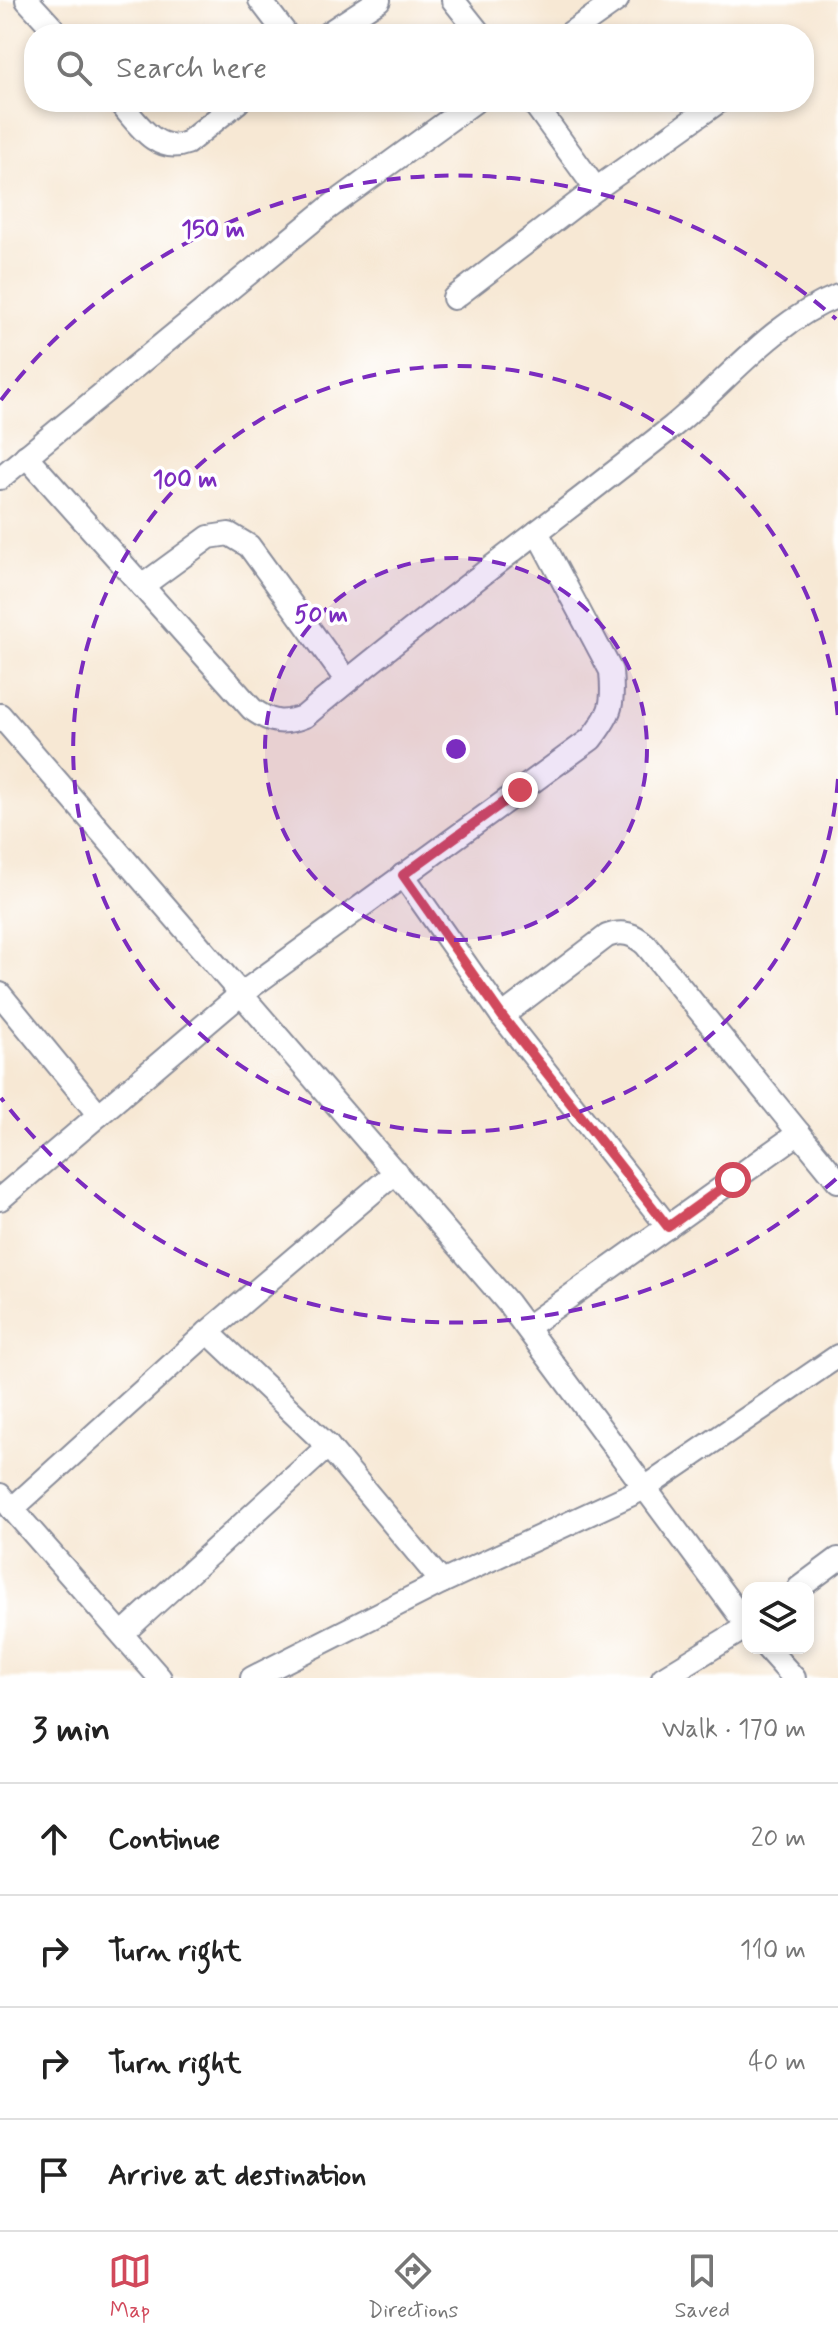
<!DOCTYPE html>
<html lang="en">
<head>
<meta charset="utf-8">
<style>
  body { margin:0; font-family:Mynerve,sans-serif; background:#f6f6f6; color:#222 }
  .controls { position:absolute; right:24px; bottom:24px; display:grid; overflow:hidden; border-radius:16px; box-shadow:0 4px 12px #0003 }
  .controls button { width:72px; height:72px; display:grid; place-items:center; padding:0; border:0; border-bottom:2px solid #e0e0e0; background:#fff; color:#222; font:40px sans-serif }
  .stop { position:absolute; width:24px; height:24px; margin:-18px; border:6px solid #d1495b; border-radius:50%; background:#fff }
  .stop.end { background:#d1495b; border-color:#fff; box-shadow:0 2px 8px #0008 }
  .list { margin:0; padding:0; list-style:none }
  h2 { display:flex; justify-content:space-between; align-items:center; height:104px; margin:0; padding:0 32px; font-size:34px }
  h2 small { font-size:26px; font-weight:400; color:#767676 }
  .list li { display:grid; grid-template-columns:52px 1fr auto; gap:24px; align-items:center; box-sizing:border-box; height:112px; padding:0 32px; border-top:2px solid #e0e0e0 }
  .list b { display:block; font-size:30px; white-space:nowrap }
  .list em { font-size:26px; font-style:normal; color:#767676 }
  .icon { flex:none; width:44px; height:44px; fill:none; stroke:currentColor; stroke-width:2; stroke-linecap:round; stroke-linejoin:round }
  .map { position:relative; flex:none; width:838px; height:1678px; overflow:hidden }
  .search { position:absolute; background:#fff; box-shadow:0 4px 12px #0003; left:24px; right:24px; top:24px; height:88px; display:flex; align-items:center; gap:20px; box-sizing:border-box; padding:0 28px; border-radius:32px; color:#767676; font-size:30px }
  .sheet { height:552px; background:#fff }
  nav { display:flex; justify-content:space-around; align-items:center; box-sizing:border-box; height:112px; border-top:2px solid #e0e0e0; background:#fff; font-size:22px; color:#767676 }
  nav a { display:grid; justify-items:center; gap:4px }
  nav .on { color:#d1495b }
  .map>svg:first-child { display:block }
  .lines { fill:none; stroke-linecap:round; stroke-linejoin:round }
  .street-casing { stroke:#898c99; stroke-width:26 }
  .street { stroke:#fff; stroke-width:22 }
  .route { stroke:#d1495b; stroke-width:10 }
  .ring { fill:none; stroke:#7b2cbf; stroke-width:4; stroke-dasharray:14 10 }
  .centre { fill:#7b2cbf; stroke:#fff; stroke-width:4 }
  .ring-label { font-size:24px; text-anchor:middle; font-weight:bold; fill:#7b2cbf; stroke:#fff; stroke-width:7; stroke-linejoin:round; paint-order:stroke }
</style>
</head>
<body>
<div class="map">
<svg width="838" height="1678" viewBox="0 0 838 1678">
  <rect width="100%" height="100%" fill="#fff"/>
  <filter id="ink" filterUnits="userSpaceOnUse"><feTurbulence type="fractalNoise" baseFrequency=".0125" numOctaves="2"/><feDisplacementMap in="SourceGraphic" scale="16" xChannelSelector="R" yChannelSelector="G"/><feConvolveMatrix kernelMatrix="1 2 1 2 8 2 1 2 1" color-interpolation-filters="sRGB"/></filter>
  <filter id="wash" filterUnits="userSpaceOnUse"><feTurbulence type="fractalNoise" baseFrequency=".006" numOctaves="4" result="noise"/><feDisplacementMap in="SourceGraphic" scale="32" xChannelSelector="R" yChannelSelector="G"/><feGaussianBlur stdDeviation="1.8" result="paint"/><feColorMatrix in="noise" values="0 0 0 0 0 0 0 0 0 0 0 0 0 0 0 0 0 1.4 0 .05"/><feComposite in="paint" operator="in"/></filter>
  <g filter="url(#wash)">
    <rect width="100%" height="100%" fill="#f7e8d4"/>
  </g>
  <g filter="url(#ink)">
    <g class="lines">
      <!-- street casing -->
      <g class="street-casing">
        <g id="street">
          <polyline points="27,0 58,34"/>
          <polyline points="260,0 286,34"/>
          <polyline points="453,0 480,34"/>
          <polyline points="327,34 379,0"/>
          <polyline points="569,34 617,0"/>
          <path d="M119,102C137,122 156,155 187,143L238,102"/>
          <polyline points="533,102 596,189"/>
          <polyline points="454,298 596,189 718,102"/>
          <path d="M26,456L252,709C271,723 283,725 305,716C424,616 550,524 672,427C727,382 770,323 838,296"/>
          <polyline points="0,478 327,209 474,102"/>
          <polyline points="142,586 209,537 229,534 249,546 347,681"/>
          <polyline points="0,715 508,1303 748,1627"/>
          <polyline points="403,875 502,1016 668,1227"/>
          <polyline points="0,994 99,1115"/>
          <path d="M502,1016L607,936C623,930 634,934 646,945L838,1181"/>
          <path d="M0,1199L241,994L591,739C612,712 614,705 611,671L537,532"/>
          <polyline points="527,1327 799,1133"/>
          <polyline points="208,1332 396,1172"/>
          <polyline points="0,1495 160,1678"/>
          <polyline points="12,1509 208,1332 328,1446 442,1582 645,1488 838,1356"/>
          <polyline points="799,1588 838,1559"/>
          <polyline points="122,1634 328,1446"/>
          <polyline points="767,1648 794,1678"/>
          <polyline points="252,1678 442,1582"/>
          <polyline points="663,1678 748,1626"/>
        </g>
      </g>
      <!-- street -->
      <use href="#street" class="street"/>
    </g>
  </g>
  <g class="lines" filter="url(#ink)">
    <!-- route -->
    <polyline class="route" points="520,790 403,875 502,1016 668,1227 733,1180"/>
  </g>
  <!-- distance rings -->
  <circle cx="456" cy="749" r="191" fill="#7b2cbf" fill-opacity=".12"/>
  <g class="ring">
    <circle cx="456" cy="749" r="191"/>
    <path d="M838 779A383 383 0 1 1 838 719"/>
    <path d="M836 1179A574 574 0 0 1 1 1098M1 400A574 574 0 0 1 836 319"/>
  </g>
  <circle cx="456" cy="749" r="12" class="centre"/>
  <g class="ring-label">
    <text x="213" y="237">150 m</text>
    <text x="185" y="487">100 m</text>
    <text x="321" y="622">50 m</text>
  </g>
</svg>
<div class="controls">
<button><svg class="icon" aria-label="layers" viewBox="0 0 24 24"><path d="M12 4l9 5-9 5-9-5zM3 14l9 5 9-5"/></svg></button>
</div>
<div class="stop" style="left:733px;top:1180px"></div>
<div class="stop end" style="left:520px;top:790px"></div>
<div class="search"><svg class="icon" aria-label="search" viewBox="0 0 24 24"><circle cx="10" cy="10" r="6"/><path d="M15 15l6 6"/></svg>Search here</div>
</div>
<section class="sheet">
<h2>3 min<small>Walk · 170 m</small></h2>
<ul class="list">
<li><svg class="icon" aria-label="ahead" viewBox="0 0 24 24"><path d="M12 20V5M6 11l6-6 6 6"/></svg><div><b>Continue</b></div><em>20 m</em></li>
<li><svg class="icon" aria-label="right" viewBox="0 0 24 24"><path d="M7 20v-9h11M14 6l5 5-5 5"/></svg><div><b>Turn right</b></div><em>110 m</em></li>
<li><svg class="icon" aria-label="right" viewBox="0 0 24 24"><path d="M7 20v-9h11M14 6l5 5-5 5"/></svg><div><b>Turn right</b></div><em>40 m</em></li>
<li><svg class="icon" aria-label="arrive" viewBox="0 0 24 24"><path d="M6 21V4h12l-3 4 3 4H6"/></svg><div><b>Arrive at destination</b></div></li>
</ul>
</section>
<nav>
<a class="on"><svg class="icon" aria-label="map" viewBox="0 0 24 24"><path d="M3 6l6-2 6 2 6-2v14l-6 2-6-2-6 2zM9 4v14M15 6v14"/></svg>Map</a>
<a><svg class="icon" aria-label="directions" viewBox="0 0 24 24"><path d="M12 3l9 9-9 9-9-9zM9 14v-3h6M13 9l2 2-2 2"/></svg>Directions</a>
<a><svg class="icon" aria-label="saved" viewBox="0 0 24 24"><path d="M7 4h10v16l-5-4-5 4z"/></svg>Saved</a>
</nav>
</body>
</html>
